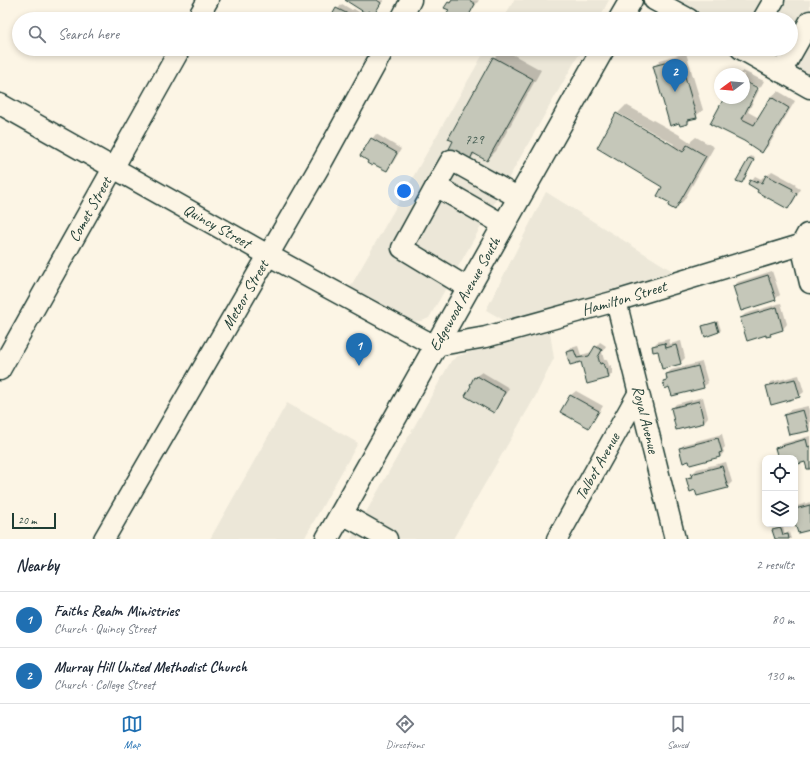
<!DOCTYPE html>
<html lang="en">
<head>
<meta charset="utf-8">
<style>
  body { margin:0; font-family:Caveat,sans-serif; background:#f2f2f3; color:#1f2937 }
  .controls { position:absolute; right:12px; bottom:12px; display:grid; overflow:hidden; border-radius:8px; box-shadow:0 2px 6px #0003 }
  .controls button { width:36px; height:36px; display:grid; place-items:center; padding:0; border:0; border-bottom:1px solid #e0e1e3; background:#fff; color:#1f2937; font:20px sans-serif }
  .compass { position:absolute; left:714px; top:68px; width:36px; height:36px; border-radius:50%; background:#fff; box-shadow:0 2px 6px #0003; rotate:254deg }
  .scale { position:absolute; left:12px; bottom:10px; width:44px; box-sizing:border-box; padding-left:4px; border:2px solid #1f3d34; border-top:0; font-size:11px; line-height:14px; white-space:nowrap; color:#1f3d34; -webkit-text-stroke:3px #fcf5e5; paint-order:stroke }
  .you { position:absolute; left:404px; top:191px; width:14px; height:14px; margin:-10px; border:3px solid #fff; border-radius:50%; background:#1a73e8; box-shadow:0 0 0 6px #1a73e833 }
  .badge { display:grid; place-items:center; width:26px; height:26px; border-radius:50%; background:#1f6fb2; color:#fff; font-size:13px; font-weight:700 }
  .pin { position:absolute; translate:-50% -33px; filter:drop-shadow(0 1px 2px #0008) }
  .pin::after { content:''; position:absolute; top:21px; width:14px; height:12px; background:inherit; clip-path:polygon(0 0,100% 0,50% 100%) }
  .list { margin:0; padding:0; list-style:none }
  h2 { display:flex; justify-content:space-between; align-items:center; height:52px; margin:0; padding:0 16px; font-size:17px }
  h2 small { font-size:13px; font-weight:400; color:#747a83 }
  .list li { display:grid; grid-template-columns:26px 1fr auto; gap:12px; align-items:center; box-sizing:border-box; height:56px; padding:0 16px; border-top:1px solid #e0e1e3 }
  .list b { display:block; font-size:15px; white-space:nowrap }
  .list p { margin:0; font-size:13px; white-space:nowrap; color:#747a83 }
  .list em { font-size:13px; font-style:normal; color:#747a83 }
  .icon { flex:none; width:22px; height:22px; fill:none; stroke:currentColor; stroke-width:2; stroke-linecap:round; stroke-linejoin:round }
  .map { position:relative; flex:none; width:810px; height:539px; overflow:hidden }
  .search { position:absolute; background:#fff; box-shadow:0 2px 6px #0003; left:12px; right:12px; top:12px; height:44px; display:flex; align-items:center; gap:10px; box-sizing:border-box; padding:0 14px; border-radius:22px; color:#747a83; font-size:15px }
  .sheet { height:164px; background:#fff }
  nav { display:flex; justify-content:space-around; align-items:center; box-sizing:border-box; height:56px; border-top:1px solid #e0e1e3; background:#fff; font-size:11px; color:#747a83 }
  nav a { display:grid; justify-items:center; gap:2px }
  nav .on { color:#1f6fb2 }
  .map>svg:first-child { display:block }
  .built { fill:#ece7d8 }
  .shadow { fill:#0003; fill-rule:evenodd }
  .building { fill:#c5c7b9; stroke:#1f3d34 }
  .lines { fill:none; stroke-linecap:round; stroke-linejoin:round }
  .minor-casing { stroke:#1f3d34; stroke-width:23 }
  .major-casing { stroke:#1f3d34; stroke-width:25 }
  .minor { stroke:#fcf5e5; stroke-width:20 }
  .major { stroke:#fcf5e5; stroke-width:22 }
  .labels { text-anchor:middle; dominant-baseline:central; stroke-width:4; stroke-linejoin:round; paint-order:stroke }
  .number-label { font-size:14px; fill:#486055 }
  .street-label { font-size:16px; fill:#1f3d34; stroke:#fcf5e5 }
</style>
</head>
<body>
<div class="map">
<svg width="810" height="539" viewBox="0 0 810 539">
  <rect width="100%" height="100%" fill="#fcf5e5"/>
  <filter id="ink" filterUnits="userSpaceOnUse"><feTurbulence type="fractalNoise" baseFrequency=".025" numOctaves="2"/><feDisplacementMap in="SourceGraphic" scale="8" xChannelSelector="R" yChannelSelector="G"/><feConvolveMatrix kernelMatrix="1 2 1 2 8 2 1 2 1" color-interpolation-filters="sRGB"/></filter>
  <g filter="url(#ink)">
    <!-- built -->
    <g class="built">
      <polygon points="514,0 609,0 599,19 503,19"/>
      <polygon points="677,0 810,0 810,76 762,49 791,49 791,19 710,19"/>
      <polygon points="486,49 582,49 429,318 422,321 408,322 348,291"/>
      <polygon points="546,192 674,272 507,322 486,310"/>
      <polygon points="549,327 554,358 535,397 453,539 351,539 451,361 458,356"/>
      <polygon points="287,403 358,443 304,539 210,539"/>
    </g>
    <!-- shadow -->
    <g class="shadow">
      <polygon points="347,0 384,0 373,14 369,11 367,12"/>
      <polygon points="451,0 479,0 466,19 458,19 450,10 448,3"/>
      <polygon points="342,4 352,10 354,9 367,17 365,19 339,19 333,15"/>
      <polygon points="503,49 541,70 496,151 487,160 476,153 470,159 494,58"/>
      <polygon points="686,53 703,110 687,123 654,67 660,60"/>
      <polygon points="743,71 764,81 760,88 744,80 744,74 739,74"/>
      <polygon points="744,82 759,90 748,112 759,118 771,97 778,91 795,101 769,145 762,152 725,98 744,98"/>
      <path d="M626,105L678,134L690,142L696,137L714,147L684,200L675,209L663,186L617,114ZM618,113L674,144L673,146L618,115Z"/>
      <polygon points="376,134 401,149 391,166 387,170 374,163 372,139"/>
      <polygon points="751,156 755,158 743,180 749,158"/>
      <polygon points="772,171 796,184 795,186 800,189 793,203 788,207 749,184 755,176 761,179 763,177 765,178"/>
      <polygon points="772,271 780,295 775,299 734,286 738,282"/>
      <polygon points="781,303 787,324 783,329 774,331 770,335 741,318 745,314"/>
      <polygon points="718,321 721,330 719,332 703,327 705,325"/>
      <polygon points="669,339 670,344 681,341 685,358 680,363 653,347 657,342"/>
      <polygon points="600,342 606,346 602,352 604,360 607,359 609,366 611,365 613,373 609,377 567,353 571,348 578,346 581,355 592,352"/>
      <polygon points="702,362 708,383 703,387 664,381 668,377 667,374 671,370"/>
      <polygon points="482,372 509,388 498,407 494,412 475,377"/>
      <polygon points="799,375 804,392 799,396 767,387 771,382"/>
      <polygon points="576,391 603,406 593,422 589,427 562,412 571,395"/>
      <polygon points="703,397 708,417 704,422 677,429 672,409 676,404"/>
      <polygon points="808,406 810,415 810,428 808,430 785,415 790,410"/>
      <polygon points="722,434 725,447 723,449 724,452 720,457 690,460 680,448 685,444"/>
      <polygon points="810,436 810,468 806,461 795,464 795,458 779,458 777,448 781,444"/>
      <polygon points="726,462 732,482 727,487 687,479 697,469"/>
      <polygon points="810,502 810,529 795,520 795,508 797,506"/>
      <polygon points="783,526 785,534 789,532 791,539 776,539 774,530 776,528"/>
    </g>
    <!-- building -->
    <g class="building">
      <polygon points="345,0 377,0 381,3 374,15 368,11 367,14"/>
      <polygon points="452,0 469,0 475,4 467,19 456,19 447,14 449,10 444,8 448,2 450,3"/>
      <polygon points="336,8 348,14 349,13 359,19 337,19 332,15"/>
      <polygon points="493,57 533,79 487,161 473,153 470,160 449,149 453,141 448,139"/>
      <polygon points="680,59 697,118 688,120 688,124 680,126 679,123 670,126 653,66"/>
      <polygon points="744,81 758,88 742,119 754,125 771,97 789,108 762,153 744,141 710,124 724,98 744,98"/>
      <polygon points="616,113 669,143 683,152 687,145 706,156 675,210 668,206 670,203 657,196 662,187 597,148"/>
      <polygon points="371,138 397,153 387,171 373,164 372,166 367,163 368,161 360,156"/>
      <polygon points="749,158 754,160 742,183 736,181"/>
      <polygon points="766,175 793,189 792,191 797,194 788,209 757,192 758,190 748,184 750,180 757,183 758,181 762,183"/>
      <polygon points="768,275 776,300 741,311 733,286"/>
      <polygon points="777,307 783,330 770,334 771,336 766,337 766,335 747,341 740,318"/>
      <polygon points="716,322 719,332 705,337 702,326"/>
      <polygon points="665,343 666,348 676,345 681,364 662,369 658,351 653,352 652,346"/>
      <polygon points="595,346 602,350 598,357 600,364 603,363 605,369 607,369 609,378 587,384 581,362 570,365 566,352 574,350 577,358 589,356"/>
      <polygon points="698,366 704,388 672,396 669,387 665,389 663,381 667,380 666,374"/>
      <polygon points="477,376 505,392 494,413 465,396 471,386 470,385 474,377 476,378"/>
      <polygon points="795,379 800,397 771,405 766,386"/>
      <polygon points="570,395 599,411 589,428 560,412"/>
      <polygon points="699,401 704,423 676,430 671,408"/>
      <polygon points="803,410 809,431 789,435 784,415"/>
      <polygon points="718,438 722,452 719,453 720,457 690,465 689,461 683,463 679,448"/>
      <polygon points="806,439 808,447 810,446 810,469 807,469 805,462 795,465 795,458 778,458 775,448"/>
      <polygon points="722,466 728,488 697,496 695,490 690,492 686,478 692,477 691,474"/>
      <polygon points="810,505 810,530 798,533 795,524 795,509"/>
      <polygon points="781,528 783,535 788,534 789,539 775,539 772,530"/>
    </g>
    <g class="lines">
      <!-- minor casing -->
      <g class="minor-casing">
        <g id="minor">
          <polyline points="654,0 689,19"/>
          <polyline points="197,19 208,0"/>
          <polyline points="401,19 411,0"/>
          <polyline points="763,19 774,0"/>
          <polyline points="741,49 810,88"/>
          <polyline points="781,72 810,21"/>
          <path id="s1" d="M0,104L268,255L435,346L486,337L616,301L810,242"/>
          <polyline points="436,186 451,160 519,198"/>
          <polyline points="807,234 801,245 810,283"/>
          <polyline points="468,288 402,248 436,186 504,225"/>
          <path id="s2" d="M616,301L675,539"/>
          <path id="s3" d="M0,370L180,49"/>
          <polyline points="341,513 387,539"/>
          <path id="s4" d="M104,539L321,164L384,49"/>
          <path id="s5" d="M557,539L638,394"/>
        </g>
      </g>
      <!-- major casing -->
      <g class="major-casing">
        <g id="major">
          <polyline points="620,19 631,0"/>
          <path id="s6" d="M327,539L603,49"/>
        </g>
      </g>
      <!-- minor -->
      <use href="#minor" class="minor"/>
      <!-- major -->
      <use href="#major" class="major"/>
    </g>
  </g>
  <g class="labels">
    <!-- number labels -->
    <g class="number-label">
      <text x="474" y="139">729</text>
    </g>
    <!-- street labels -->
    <g class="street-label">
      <text stroke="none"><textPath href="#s3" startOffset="184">Comet Street</textPath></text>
      <text stroke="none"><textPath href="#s1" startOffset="249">Quincy Street</textPath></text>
      <text stroke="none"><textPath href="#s6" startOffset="281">Edgewood Avenue South</textPath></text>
      <text stroke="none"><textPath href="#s4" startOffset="282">Meteor Street</textPath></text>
      <text stroke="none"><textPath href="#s1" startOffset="693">Hamilton Street</textPath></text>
      <text stroke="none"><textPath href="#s2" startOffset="122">Royal Avenue</textPath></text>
      <text stroke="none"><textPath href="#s5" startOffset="83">Talbot Avenue</textPath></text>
    </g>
  </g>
</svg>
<div class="controls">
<button><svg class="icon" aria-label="locate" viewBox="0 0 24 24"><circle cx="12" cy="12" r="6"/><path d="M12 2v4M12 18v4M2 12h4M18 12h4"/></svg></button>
<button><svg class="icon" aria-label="layers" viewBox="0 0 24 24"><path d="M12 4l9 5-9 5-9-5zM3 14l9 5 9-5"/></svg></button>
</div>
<svg class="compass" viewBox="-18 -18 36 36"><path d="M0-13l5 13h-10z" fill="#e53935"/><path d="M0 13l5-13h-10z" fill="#747a83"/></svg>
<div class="scale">20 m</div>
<div class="you"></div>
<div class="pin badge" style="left:359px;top:366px">1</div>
<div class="pin badge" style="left:675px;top:92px">2</div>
<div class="search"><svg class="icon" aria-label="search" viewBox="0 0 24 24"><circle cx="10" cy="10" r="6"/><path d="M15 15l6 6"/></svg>Search here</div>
</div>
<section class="sheet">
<h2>Nearby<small>2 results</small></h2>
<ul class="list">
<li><span class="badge">1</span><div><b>Faiths Realm Ministries</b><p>Church · Quincy Street</p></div><em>80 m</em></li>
<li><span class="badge">2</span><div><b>Murray Hill United Methodist Church</b><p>Church · College Street</p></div><em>130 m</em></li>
</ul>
</section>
<nav>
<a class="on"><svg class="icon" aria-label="map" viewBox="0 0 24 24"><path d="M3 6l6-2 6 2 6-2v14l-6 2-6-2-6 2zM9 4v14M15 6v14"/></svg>Map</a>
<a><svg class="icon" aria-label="directions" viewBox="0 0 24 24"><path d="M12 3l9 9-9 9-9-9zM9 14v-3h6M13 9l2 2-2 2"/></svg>Directions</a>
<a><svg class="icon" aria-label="saved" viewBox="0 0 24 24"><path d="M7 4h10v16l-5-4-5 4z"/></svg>Saved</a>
</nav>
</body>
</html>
